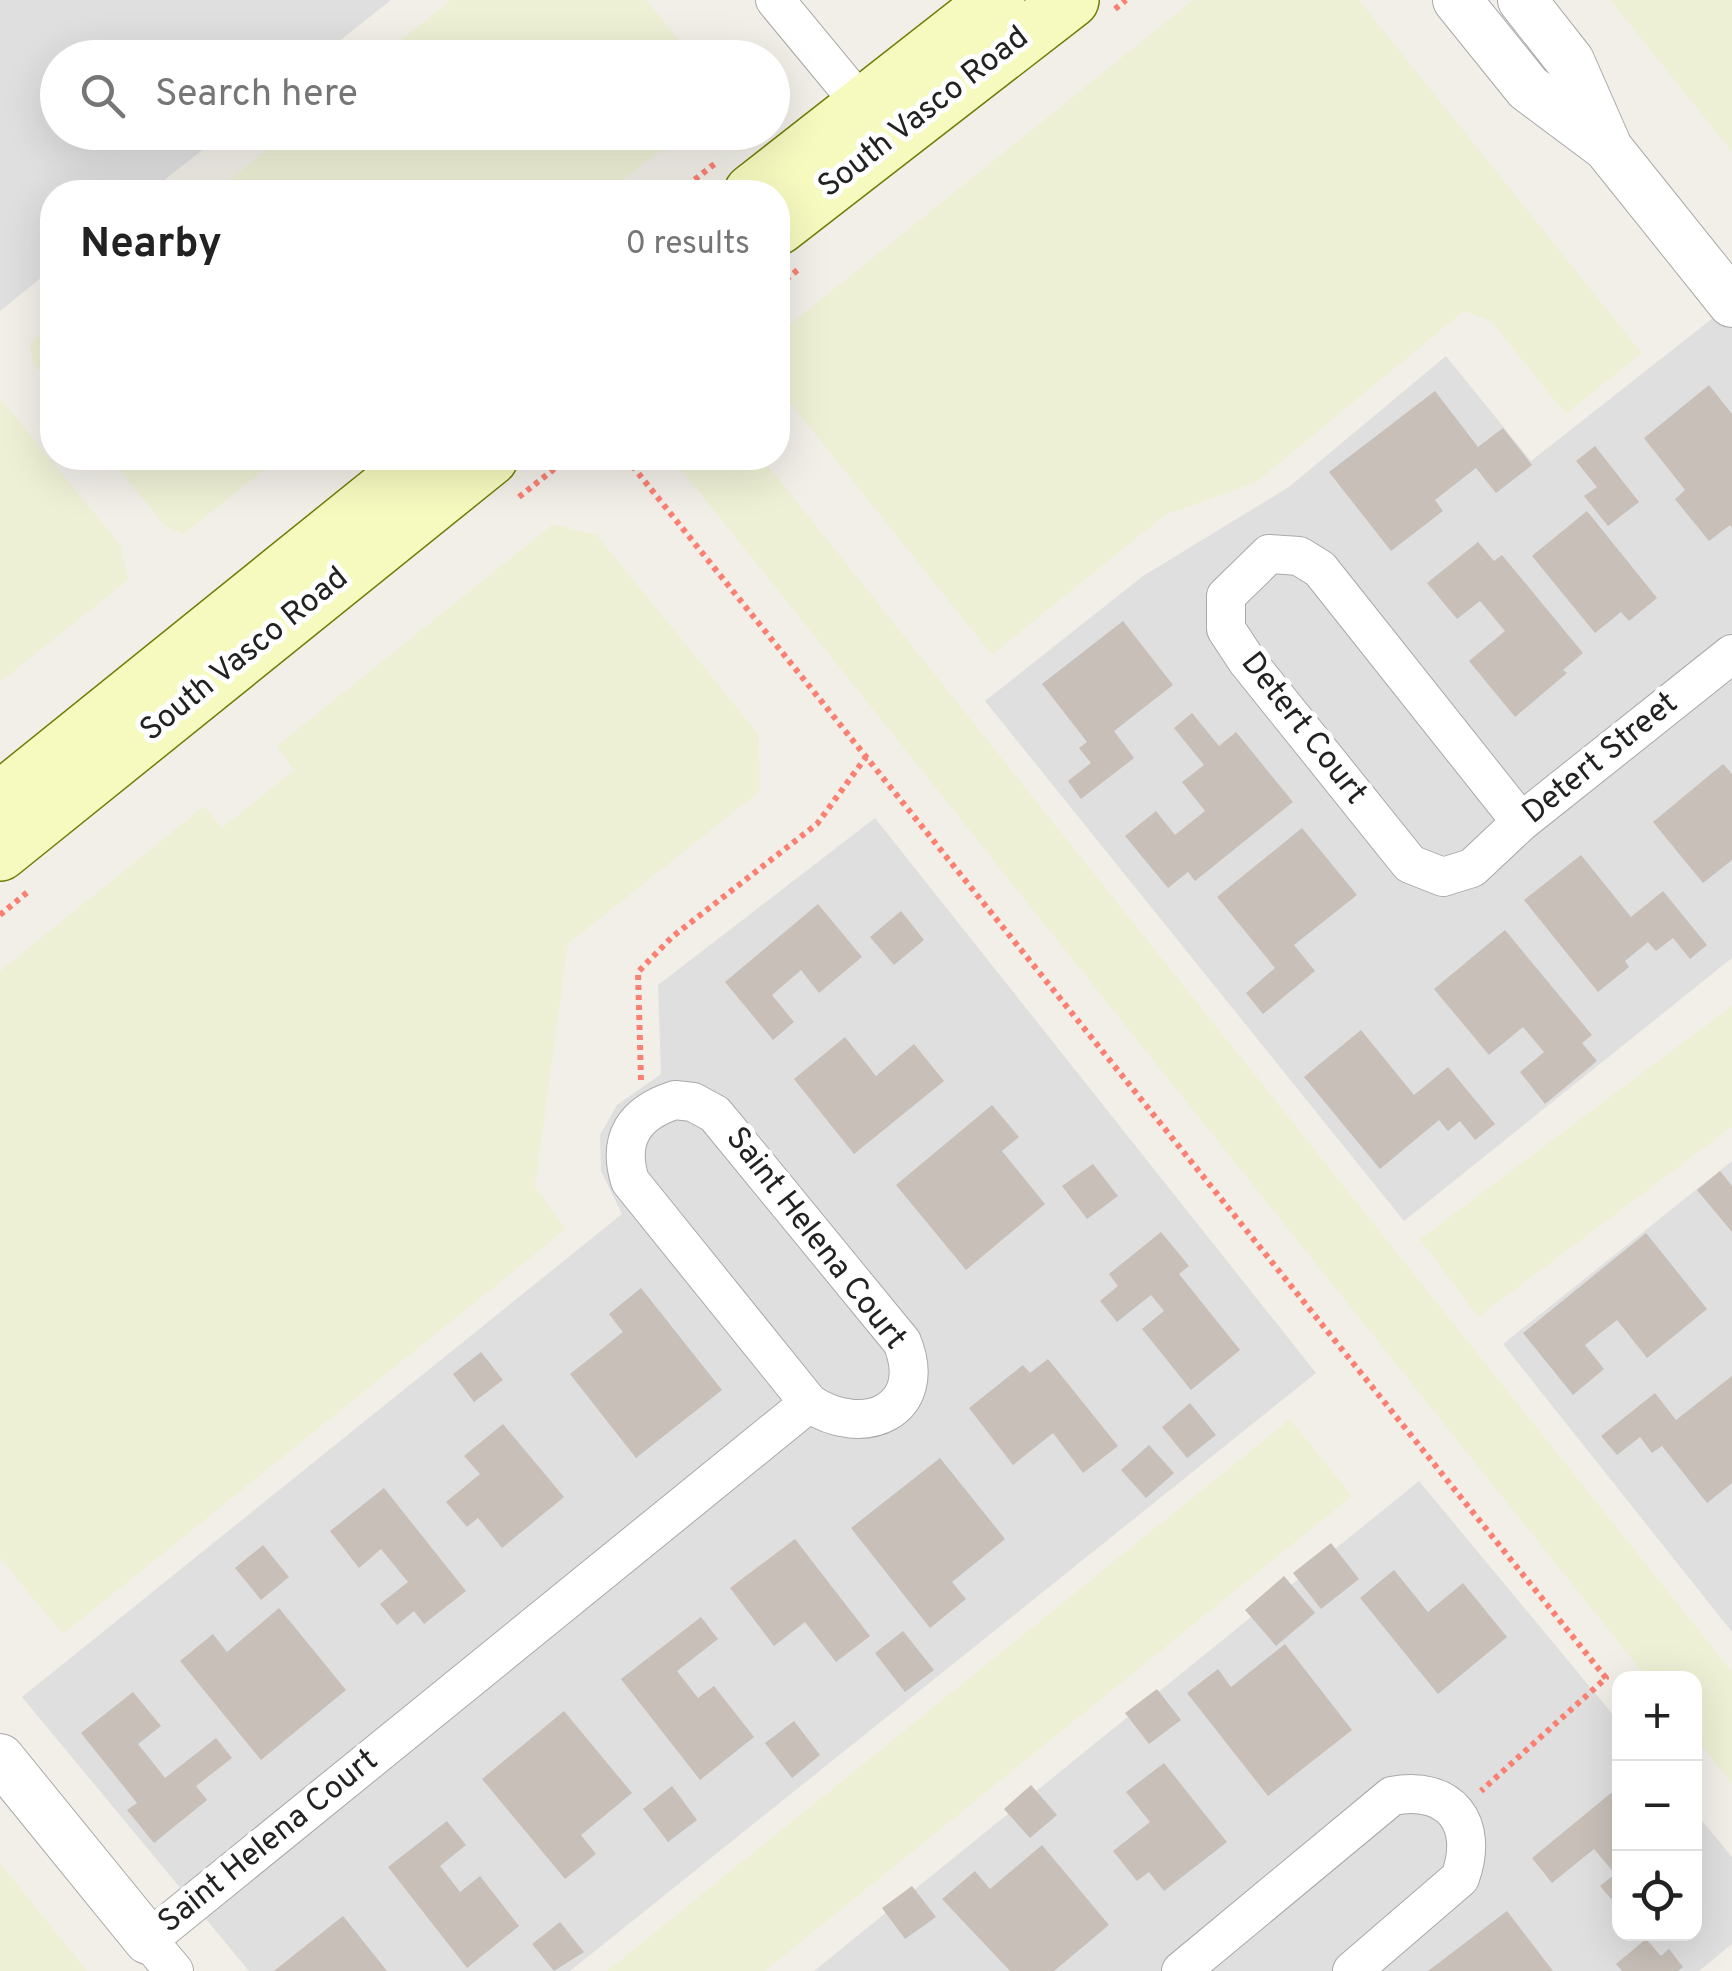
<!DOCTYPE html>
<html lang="en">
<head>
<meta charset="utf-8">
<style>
  body { margin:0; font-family:Overpass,sans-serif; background:#f2f2f2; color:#222 }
  .controls { position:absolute; right:30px; bottom:30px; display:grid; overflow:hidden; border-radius:20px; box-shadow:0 10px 40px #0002 }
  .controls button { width:90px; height:90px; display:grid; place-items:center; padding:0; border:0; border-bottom:2px solid #e0e0e0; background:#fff; color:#222; font:50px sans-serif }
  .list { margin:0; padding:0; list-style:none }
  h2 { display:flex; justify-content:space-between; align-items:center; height:130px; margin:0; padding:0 40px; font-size:42px }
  h2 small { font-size:32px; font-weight:400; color:#767676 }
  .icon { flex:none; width:55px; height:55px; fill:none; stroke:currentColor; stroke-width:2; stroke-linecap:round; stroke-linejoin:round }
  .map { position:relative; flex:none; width:1732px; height:1971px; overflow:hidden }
  .search { position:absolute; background:#fff; box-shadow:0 10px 40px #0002; left:40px; top:40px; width:750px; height:110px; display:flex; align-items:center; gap:25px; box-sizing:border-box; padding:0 35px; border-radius:55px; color:#767676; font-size:38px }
  .panel { position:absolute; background:#fff; box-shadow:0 10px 40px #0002; left:40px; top:180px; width:750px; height:290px; border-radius:40px }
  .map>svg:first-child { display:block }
  .residential { fill:#e0dfdf }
  .farmland { fill:#eef0d5 }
  .building { fill:#c7bfb8 }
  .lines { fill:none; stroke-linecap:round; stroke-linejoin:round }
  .minor-casing { stroke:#a9a9a9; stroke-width:40 }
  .tertiary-casing { stroke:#a9a9a9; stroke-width:50 }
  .secondary-casing { stroke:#707d05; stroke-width:58 }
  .path { stroke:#fa8072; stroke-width:6; stroke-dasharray:5 5; stroke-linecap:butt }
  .minor { stroke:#fff; stroke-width:38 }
  .tertiary { stroke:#fff; stroke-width:48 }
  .secondary { stroke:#f7fabf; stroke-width:55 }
  .labels { text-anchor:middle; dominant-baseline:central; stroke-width:10; stroke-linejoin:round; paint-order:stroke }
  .street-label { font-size:32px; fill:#222; stroke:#fff }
</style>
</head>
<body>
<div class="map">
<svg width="1732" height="1971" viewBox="0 0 1732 1971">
  <rect width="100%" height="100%" fill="#f2efe9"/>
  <!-- residential -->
  <g class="residential">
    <polygon points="0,0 391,0 319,57 58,58 58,132 224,133 149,192 52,192 52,269 0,311"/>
    <polygon points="1732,303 1732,958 1404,1221 985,701 1143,576 1289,487 1446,356 1531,461"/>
    <polygon points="875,818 1316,1373 570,1971 249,1971 22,1697 622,1214 601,1171 600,1135 617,1105 661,1074 658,985"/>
    <polygon points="1732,1161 1732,1632 1503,1344"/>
    <polygon points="1419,1481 1619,1722 1620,1934 1694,1934 1695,1812 1732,1857 1732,1944 1699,1971 814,1971"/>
  </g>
  <!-- farmland -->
  <g class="farmland">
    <polygon points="451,0 646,0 693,57 380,57"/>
    <polygon points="1193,0 1359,0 1642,353 1566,414 1492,322 1464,311 1255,483 1165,515 992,655 778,388 778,334"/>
    <polygon points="1610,0 1732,0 1732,152"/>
    <polygon points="288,133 288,132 683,133 608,192 215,192"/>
    <polygon points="52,325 52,387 33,363 30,344"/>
    <polygon points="0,398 121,546 128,580 0,682"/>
    <polygon points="110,458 279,458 184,534 165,526"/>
    <polygon points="693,458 762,458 1732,1672 1732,1784 1695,1737 1694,1678 1647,1678 680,468"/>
    <polygon points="553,524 597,535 759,735 760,791 568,944 535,1187 566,1229 63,1634 0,1558 0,971 204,806 222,828 294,770 277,746"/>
    <polygon points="1732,1006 1732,1127 1478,1317 1420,1239"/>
    <polygon points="1290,1419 1352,1496 765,1971 607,1971"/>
    <polygon points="0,1863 87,1971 0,1971"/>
  </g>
  <!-- building -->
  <g class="building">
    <polygon points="1709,385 1732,414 1732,528 1730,525 1709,541 1675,499 1685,490 1644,438"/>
    <polygon points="1435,391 1478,447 1503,428 1532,465 1496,493 1476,468 1435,500 1443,511 1391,551 1329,472"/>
    <polygon points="1595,446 1639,502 1608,526 1584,496 1597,487 1576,461"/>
    <polygon points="1587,511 1657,598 1629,621 1621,612 1595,633 1532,556"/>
    <polygon points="1478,542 1494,561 1502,555 1583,653 1563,670 1567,673 1515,717 1469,661 1505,631 1480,601 1457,619 1427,583"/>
    <polygon points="1123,621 1173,685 1114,731 1134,758 1081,799 1068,781 1091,763 1079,748 1087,742 1042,684"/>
    <polygon points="1192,713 1219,746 1236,732 1293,802 1195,881 1188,872 1168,888 1125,836 1156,811 1175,835 1205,811 1182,782 1204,765 1174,728"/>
    <polygon points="1723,764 1732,774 1732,860 1703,883 1653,822"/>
    <polygon points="1302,828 1357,895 1294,945 1315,971 1263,1014 1246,993 1275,968 1217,897"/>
    <polygon points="1581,855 1631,917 1663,891 1707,945 1690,959 1673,938 1656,951 1648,942 1625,961 1629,967 1598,992 1524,900"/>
    <polygon points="818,904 862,957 819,993 801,970 772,995 794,1022 773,1040 725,982"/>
    <polygon points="901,911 924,940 894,965 870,937"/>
    <polygon points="1505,930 1592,1035 1582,1043 1597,1061 1545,1104 1520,1072 1544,1052 1523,1027 1489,1055 1434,989"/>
    <polygon points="1361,1030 1414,1095 1448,1067 1495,1124 1475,1140 1460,1121 1448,1131 1439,1120 1380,1169 1304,1077"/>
    <polygon points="845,1037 876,1076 914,1044 944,1081 854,1154 794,1079"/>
    <polygon points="992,1105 1019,1137 1002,1151 1045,1204 966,1270 896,1185"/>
    <polygon points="1093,1164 1118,1196 1087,1219 1062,1186"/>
    <polygon points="1720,1171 1732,1186 1732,1232 1697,1190"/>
    <polygon points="1161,1232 1189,1266 1179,1274 1240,1350 1191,1390 1142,1329 1164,1311 1151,1295 1117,1322 1100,1301 1118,1286 1109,1274"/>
    <polygon points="1646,1233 1707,1309 1647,1358 1617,1320 1585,1345 1604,1369 1573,1395 1523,1333"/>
    <polygon points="641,1288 722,1390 636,1458 570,1374 623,1332 609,1314"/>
    <polygon points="481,1352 503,1380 474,1402 453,1374"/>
    <polygon points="1048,1359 1118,1446 1083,1473 1053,1433 1013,1465 969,1408 1023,1365 1030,1373"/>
    <polygon points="1732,1376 1732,1483 1707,1503 1662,1446 1652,1453 1640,1437 1617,1455 1601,1436 1655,1393 1676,1420"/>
    <polygon points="1190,1403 1216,1435 1187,1458 1162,1427"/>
    <polygon points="503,1424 564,1497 502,1548 478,1518 467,1527 446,1502 480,1474 464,1456"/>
    <polygon points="1149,1445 1174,1473 1146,1498 1121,1470"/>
    <polygon points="940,1458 1005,1539 952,1582 966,1599 930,1628 851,1528"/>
    <polygon points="384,1488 466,1591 424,1624 414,1611 397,1625 380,1604 408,1582 381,1549 359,1568 330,1531"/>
    <polygon points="795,1539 870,1636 836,1662 805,1622 774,1646 730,1588"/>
    <polygon points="1331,1543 1359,1579 1321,1609 1293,1573"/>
    <polygon points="263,1545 289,1577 261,1600 235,1568"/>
    <polygon points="1394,1570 1428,1612 1463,1583 1507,1637 1438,1694 1360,1598"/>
    <polygon points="1284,1576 1315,1613 1276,1646 1245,1610"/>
    <polygon points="279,1608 346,1690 261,1760 180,1661 213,1634 227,1652"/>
    <polygon points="701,1617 718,1639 677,1671 698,1698 714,1686 754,1737 700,1780 621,1679"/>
    <polygon points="903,1631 934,1670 905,1692 875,1653"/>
    <polygon points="1285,1644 1352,1730 1268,1796 1187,1693 1218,1669 1231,1687"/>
    <polygon points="1157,1689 1181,1720 1149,1744 1125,1713"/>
    <polygon points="133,1692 161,1726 138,1744 165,1778 216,1738 232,1758 196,1786 207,1800 154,1843 127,1810 137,1803 81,1733"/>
    <polygon points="564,1711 632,1793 581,1835 596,1854 565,1879 482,1779"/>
    <polygon points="794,1721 820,1755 792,1778 765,1743"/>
    <polygon points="1164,1763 1227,1842 1164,1891 1149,1872 1137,1881 1113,1851 1150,1822 1126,1792"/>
    <polygon points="1031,1785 1057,1815 1030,1838 1004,1809"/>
    <polygon points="672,1786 697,1820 668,1842 643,1809"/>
    <polygon points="1611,1793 1620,1803 1620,1909 1600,1886 1615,1874 1594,1849 1552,1883 1532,1858"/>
    <polygon points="447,1821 466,1845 440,1866 460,1892 480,1876 519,1926 467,1968 388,1867"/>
    <polygon points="1042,1845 1109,1925 1054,1971 1010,1971 942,1899 975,1871 990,1889"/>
    <polygon points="912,1886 936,1917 905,1939 882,1908"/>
    <polygon points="1507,1911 1553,1971 1428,1971"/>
    <polygon points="343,1916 387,1971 274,1971"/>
    <polygon points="560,1922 584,1952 554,1971 532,1944"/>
    <polygon points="1646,1939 1661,1956 1669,1949 1683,1967 1678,1971 1622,1971 1616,1964"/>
  </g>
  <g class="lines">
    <!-- minor casing -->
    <g class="minor-casing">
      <g id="minor">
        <polyline points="775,0 875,121"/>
        <polyline points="1521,822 1320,569 1299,556 1269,554 1226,596 1226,629 1247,661 1410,864 1443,877 1472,868 1521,822 1732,654"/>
        <path d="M675,1100L693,1102L715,1114L902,1342C930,1410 864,1440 809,1403L630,1181C617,1139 634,1113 675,1100Z"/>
        <polyline points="174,1971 148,1940 809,1403"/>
        <path d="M1181,1971L1392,1796C1450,1785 1480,1823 1460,1878L1352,1971"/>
      </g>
    </g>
    <!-- tertiary casing -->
    <g class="tertiary-casing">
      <g id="tertiary">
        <polyline points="1457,0 1528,88 1607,147 1732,303"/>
        <polyline points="1522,0 1570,61 1606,143"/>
        <polyline points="0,1758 148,1940"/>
      </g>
    </g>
    <!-- secondary casing -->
    <g class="secondary-casing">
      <g id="secondary">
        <polyline points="752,192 997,0"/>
        <polyline points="778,227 1071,0"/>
        <polyline points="0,800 424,458"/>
        <polyline points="0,853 490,458"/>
      </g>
    </g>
    <!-- path -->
    <g class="path">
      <polyline points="1115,9 1126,0"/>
      <polyline points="679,192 717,162"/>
      <polyline points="778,286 800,268"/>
      <polyline points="626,458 1606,1678 1481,1791"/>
      <polyline points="519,497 568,458"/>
      <polyline points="0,915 30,890"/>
      <polyline points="641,1080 638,972 672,937 817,824 866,757"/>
    </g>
    <!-- minor -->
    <use href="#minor" class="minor"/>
    <!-- tertiary -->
    <use href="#tertiary" class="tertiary"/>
    <!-- secondary -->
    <use href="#secondary" class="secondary"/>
  </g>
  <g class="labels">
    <!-- street labels -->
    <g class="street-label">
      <text transform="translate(924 113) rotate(-38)">South Vasco Road</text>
      <text transform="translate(245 655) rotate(-39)">South Vasco Road</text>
      <text transform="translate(1303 729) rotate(52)">Detert Court</text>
      <text transform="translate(1601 759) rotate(-39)">Detert Street</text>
      <text transform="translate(815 1239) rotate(52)">Saint Helena Court</text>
      <text transform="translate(269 1842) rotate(-39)">Saint Helena Court</text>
    </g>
  </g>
</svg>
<div class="controls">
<button>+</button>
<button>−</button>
<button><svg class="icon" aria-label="locate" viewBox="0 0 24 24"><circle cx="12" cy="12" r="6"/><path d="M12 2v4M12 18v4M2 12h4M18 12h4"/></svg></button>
</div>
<div class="search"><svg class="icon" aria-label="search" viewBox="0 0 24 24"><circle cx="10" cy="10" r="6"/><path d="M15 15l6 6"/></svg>Search here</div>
<section class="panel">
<h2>Nearby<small>0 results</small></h2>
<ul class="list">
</ul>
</section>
</div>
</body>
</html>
